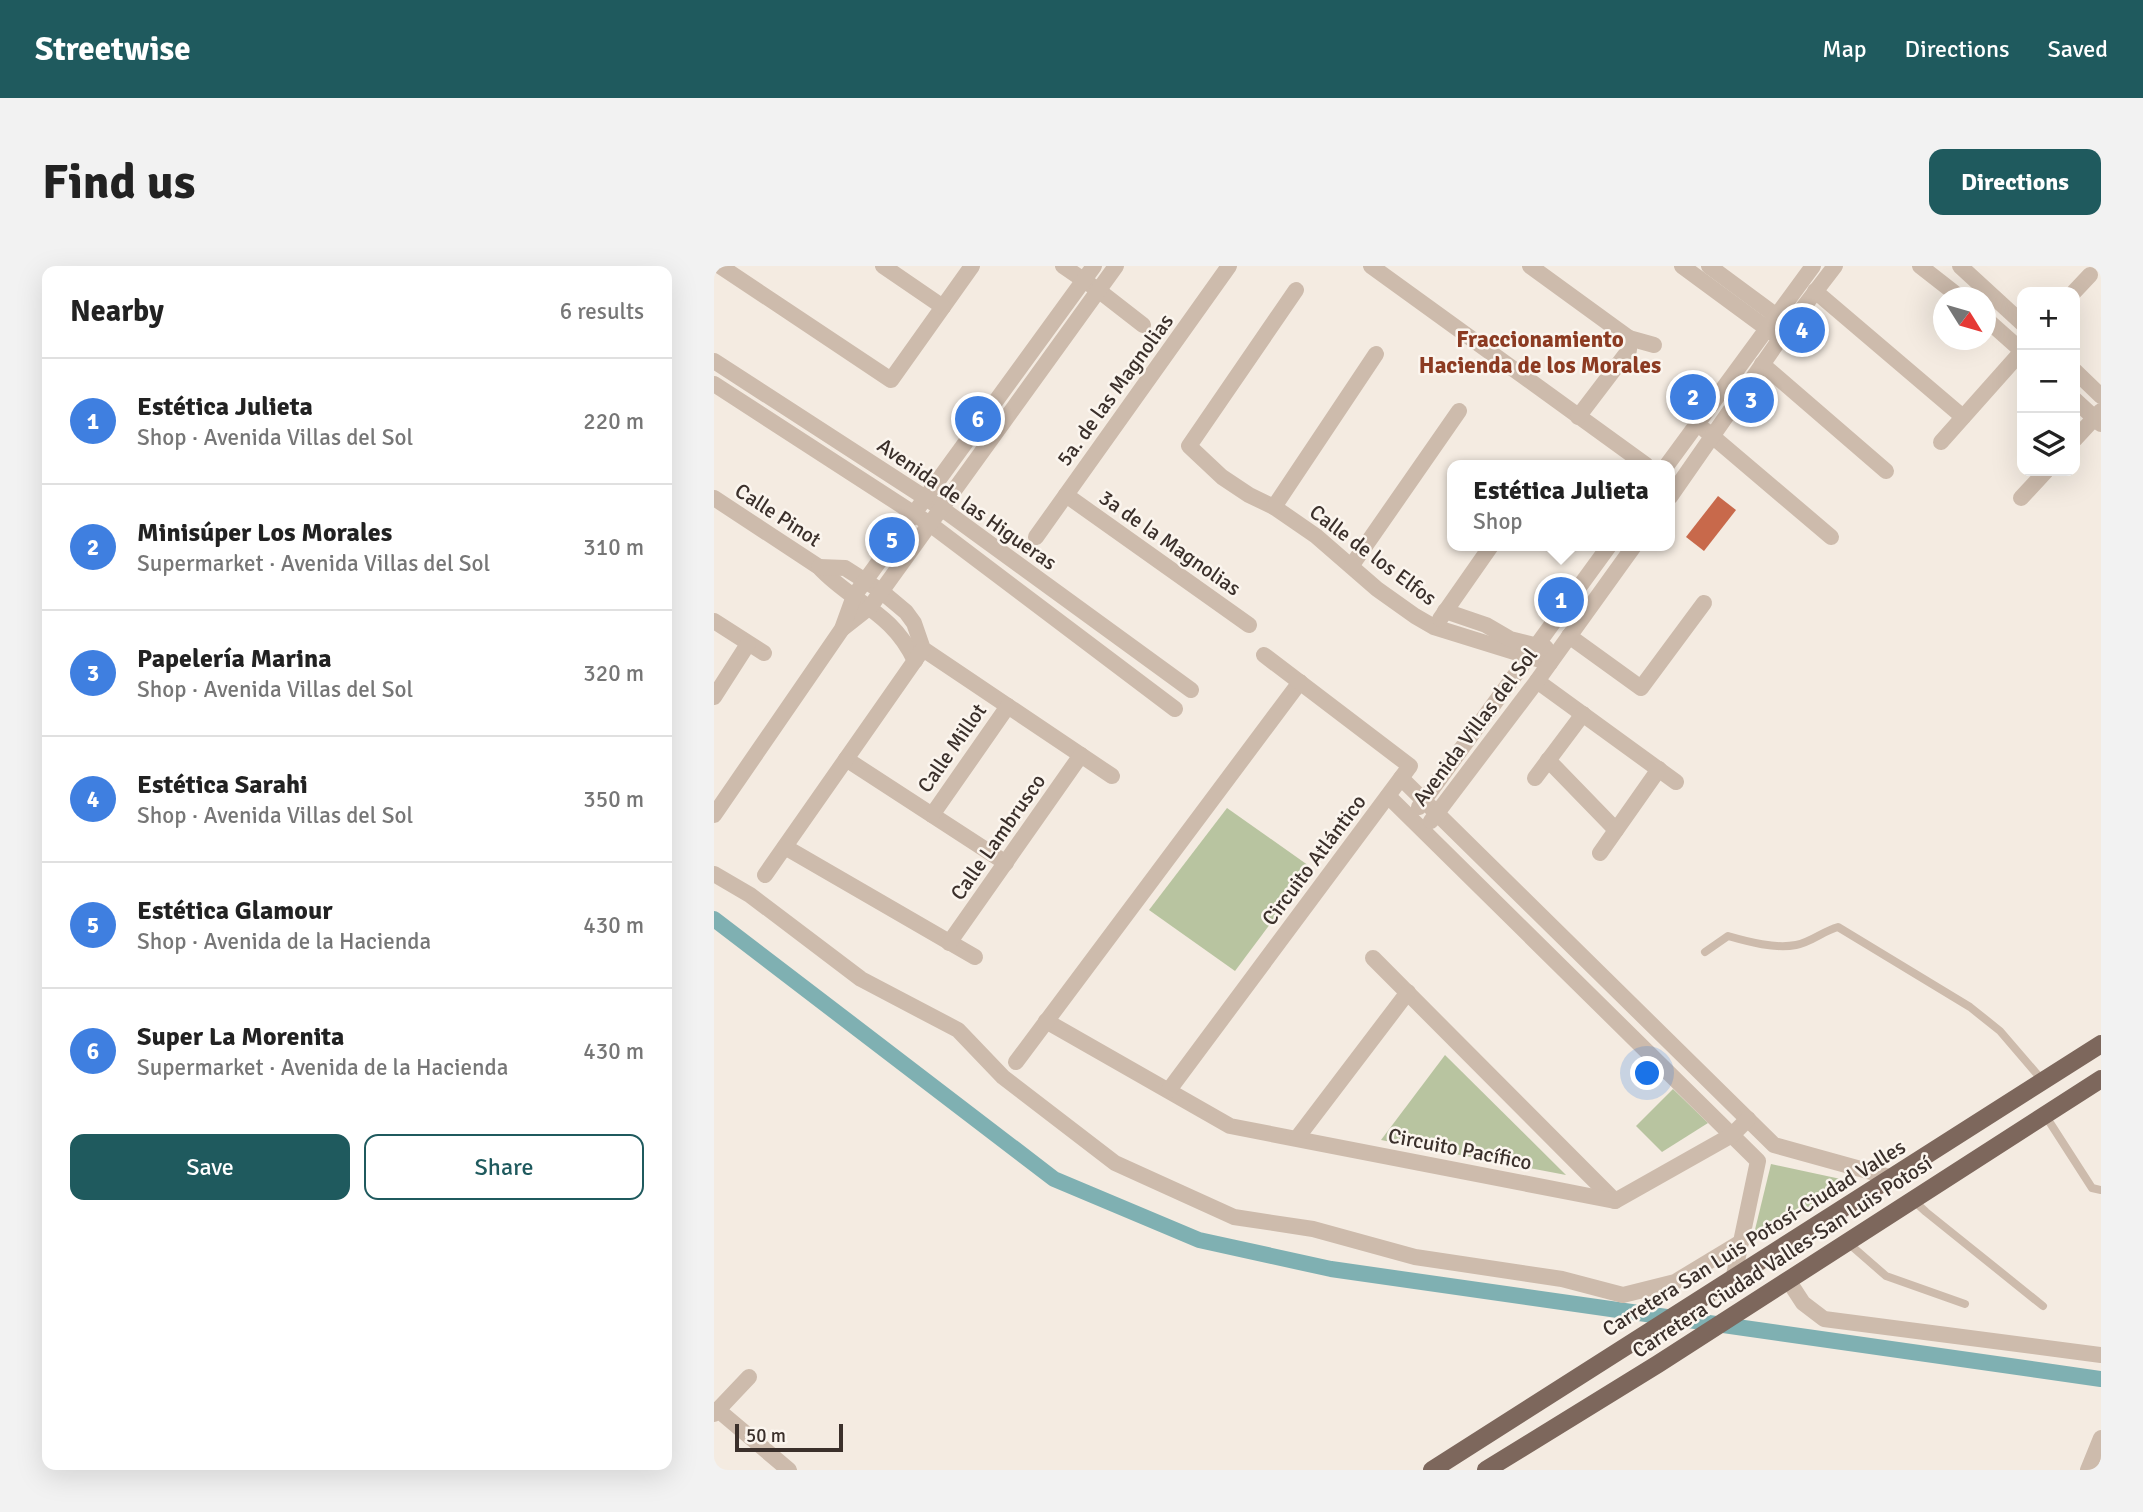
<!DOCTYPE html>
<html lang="en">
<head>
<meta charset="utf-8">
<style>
  body { margin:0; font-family:Signika,sans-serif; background:#f2f2f2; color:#222 }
  .controls { position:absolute; right:21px; top:21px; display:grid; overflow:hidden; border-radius:14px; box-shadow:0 7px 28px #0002 }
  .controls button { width:63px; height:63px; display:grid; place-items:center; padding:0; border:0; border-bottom:2px solid #e0e0e0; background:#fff; color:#222; font:35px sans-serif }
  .compass { position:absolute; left:1219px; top:21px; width:63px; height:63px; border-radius:50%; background:#fff; box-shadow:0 7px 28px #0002; rotate:127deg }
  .scale { position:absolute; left:21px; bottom:18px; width:108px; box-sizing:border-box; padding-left:7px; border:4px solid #3b302b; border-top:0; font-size:19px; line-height:24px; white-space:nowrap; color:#3b302b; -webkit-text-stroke:5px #fbf5ee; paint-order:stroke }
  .you { position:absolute; left:934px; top:808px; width:24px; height:24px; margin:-18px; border:5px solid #fff; border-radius:50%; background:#1a73e8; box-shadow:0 0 0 10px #1a73e833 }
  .badge { display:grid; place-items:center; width:46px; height:46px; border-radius:50%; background:#1f5a5e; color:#fff; font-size:23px; font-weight:700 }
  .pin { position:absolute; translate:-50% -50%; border:4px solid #fff; box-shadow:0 2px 7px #0006 }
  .popup { position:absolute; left:733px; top:194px; width:228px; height:91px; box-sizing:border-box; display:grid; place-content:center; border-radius:14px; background:#fff; filter:drop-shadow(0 2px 5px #0005); font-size:23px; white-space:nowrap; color:#767676 }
  .popup b { font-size:26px; color:#222 }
  .popup::after { content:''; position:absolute; left:50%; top:100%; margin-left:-14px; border:14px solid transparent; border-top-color:#fff }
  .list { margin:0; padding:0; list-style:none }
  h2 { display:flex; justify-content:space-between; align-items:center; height:91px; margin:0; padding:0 28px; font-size:30px }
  h2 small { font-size:23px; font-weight:400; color:#767676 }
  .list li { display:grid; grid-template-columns:46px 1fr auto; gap:21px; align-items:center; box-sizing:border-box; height:126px; padding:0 28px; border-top:2px solid #e0e0e0 }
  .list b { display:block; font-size:26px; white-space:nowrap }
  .list p { margin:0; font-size:23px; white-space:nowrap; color:#767676 }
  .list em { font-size:23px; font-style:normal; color:#767676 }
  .actions { display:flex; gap:14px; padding:21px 28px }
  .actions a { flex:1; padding:16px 0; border:2px solid #1f5a5e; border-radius:14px; text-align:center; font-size:24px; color:#1f5a5e }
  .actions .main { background:#1f5a5e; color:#fff }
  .icon { flex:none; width:38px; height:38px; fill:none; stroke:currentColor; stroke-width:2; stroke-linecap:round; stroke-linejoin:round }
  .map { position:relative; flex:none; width:1387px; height:1204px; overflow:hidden; border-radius:14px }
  header { display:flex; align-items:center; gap:42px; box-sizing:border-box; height:98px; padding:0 35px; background:#1f5a5e; color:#fff }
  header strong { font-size:33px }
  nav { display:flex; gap:38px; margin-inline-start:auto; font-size:24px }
  .intro { display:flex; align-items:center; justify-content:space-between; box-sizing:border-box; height:168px; padding:0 42px }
  h1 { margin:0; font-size:49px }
  .button { padding:18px 32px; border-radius:14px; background:#1f5a5e; color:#fff; font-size:24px; font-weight:700 }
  main { display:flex; gap:42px; padding:0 42px }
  aside { flex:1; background:#fff; border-radius:14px; box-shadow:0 7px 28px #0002 }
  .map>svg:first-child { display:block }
  .green { fill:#b8c4a0 }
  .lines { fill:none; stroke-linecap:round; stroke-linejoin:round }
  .canal { stroke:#7fb0b2; stroke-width:16 }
  .building { fill:#c8694b }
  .service { stroke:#cdbbac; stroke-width:8 }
  .minor { stroke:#cdbbac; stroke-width:16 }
  .primary { stroke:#7d675c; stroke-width:18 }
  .labels { text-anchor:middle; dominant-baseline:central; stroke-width:5; stroke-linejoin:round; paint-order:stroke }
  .street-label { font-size:21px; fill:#3b302b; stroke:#fbf5ee }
  .neighbourhood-label { font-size:23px; font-weight:bold; fill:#8c3b22; stroke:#fbf5ee }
</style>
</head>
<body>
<header>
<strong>Streetwise</strong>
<nav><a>Map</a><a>Directions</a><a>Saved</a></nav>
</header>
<div class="intro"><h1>Find us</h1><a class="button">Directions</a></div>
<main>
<aside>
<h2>Nearby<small>6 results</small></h2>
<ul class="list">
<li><span class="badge" style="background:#3f7fe0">1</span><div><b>Estética Julieta</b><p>Shop · Avenida Villas del Sol</p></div><em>220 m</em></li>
<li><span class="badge" style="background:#3f7fe0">2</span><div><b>Minisúper Los Morales</b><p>Supermarket · Avenida Villas del Sol</p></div><em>310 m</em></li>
<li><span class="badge" style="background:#3f7fe0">3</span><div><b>Papelería Marina</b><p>Shop · Avenida Villas del Sol</p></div><em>320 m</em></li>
<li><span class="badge" style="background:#3f7fe0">4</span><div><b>Estética Sarahi</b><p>Shop · Avenida Villas del Sol</p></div><em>350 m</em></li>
<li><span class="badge" style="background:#3f7fe0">5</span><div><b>Estética Glamour</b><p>Shop · Avenida de la Hacienda</p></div><em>430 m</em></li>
<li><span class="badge" style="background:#3f7fe0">6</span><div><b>Super La Morenita</b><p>Supermarket · Avenida de la Hacienda</p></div><em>430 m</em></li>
</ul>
<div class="actions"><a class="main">Save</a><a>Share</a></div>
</aside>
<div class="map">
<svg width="1387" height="1204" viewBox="0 0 1387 1204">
  <rect width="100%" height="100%" fill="#f4ebe1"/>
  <!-- green -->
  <g class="green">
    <polygon points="513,542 598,602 521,705 435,644"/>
    <polygon points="731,789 852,909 667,874"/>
    <polygon points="959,823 994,857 948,886 922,860"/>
    <polygon points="1057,898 1136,915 1038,976"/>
  </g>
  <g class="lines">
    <!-- canal -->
    <polyline class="canal" points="0,653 340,913 485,974 617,1003 1387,1113"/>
  </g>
  <!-- building -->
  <polygon class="building" points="1004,230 1022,244 990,285 972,271"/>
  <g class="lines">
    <!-- service -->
    <g class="service">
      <path d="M991,686L1014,670C1035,676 1061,683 1082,679C1098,676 1109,665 1124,661L1256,741L1286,765L1329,815"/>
      <polyline points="1331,849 1378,922 1387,924"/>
      <polyline points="1199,934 1212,946 1329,1040"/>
      <polyline points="1133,976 1172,1010 1251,1038"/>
    </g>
    <!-- minor -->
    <g class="minor">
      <polyline points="6,0 177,114 258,0"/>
      <polyline points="169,0 229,41"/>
      <polyline points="349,0 384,24 429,59"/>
      <polyline points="657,0 932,199"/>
      <polyline points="816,0 915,72 915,84 864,151"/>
      <polyline points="968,0 1059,67"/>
      <polyline points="995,0 1068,54"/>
      <polyline points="1206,0 1247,32"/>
      <polyline points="1246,0 1308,57"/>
      <polyline points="582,24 475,180 508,211 535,229 560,241 602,270 663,323 701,350 720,361 836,397"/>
      <polyline points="1101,25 1249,151"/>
      <polyline points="1360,26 1376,9"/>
      <polyline points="1272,53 1308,85"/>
      <polyline points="915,72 940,79"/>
      <polyline points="0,95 227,242 477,424"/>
      <polyline points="1048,98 1172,205"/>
      <polyline points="1361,105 1387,130"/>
      <polyline points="0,118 216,258 461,443"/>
      <polyline points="1361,134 1387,158"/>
      <polyline points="991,164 1117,271"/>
      <polyline points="1361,173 1387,145"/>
      <polyline points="1227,176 1308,85"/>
      <polyline points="953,199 1099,0"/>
      <polyline points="352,229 535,359"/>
      <polyline points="956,231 1075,60 1121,0"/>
      <path d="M0,232L105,301C138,337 178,345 201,395"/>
      <polyline points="1307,232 1332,205"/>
      <polyline points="560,241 662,88"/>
      <polyline points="322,271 515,0"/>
      <polyline points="638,299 745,145"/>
      <polyline points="105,301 131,302 167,325 192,346 200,357 209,383 398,510"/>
      <polyline points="731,345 772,359 796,373 832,382"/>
      <polyline points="726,353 777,280"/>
      <polyline points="0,355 50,387"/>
      <polyline points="128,363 156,341 402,0"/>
      <polyline points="855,370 927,422 990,337"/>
      <polyline points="823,415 962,516"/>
      <polyline points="0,431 34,378"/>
      <polyline points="132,493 292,597"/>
      <polyline points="834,494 902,564"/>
      <polyline points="687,512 1060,879 1179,912"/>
      <polyline points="821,512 869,448"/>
      <polyline points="674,530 1044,895 1019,1014"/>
      <polyline points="705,541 895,280"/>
      <polyline points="0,549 128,363 140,330 380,0"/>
      <polyline points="218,549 294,440"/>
      <polyline points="717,555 823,415 920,280"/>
      <polyline points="71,581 261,691"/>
      <polyline points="886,587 945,503"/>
      <polyline points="0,608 36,629 147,713 244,764 289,811 401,897 520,951 599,963 701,991 848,1013 909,1029 961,1016 1027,976"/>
      <polyline points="51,609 209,383"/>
      <polyline points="235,677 367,489"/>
      <polyline points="659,692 901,935"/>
      <polyline points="332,755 516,860 901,935 1018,869 1034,853"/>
      <polyline points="302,796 586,416"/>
      <polyline points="455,824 696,500 550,389"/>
      <polyline points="583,872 694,726"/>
      <polyline points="1074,1014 1089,1037 1110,1053 1387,1089"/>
      <polyline points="4,1144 75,1204"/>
      <polyline points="0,1148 35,1111"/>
      <polyline points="1374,1204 1387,1172"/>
    </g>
    <!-- primary -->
    <g class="primary">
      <polyline points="718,1204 1387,778"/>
      <polyline points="772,1204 944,1098 1387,813"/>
    </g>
  </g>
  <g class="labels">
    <!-- street labels -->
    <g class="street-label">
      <text transform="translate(401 124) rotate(-54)">5a. de las Magnolias</text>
      <text transform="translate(253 238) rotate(35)">Avenida de las Higueras</text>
      <text transform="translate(64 249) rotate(33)">Calle Pinot</text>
      <text transform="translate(456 277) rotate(35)">3a de la Magnolias</text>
      <text transform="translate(659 289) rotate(37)">Calle de los Elfos</text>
      <text transform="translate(761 461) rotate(-53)">Avenida Villas del Sol</text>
      <text transform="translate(238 482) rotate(-55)">Calle Millot</text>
      <text transform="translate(284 571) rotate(-55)">Calle Lambrusco</text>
      <text transform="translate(600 594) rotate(-53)">Circuito Atlántico</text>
      <text transform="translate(746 883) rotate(11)">Circuito Pacífico</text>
      <text transform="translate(1040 972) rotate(-32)">Carretera San Luis Potosí-Ciudad Valles</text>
      <text transform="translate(1068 991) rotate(-33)">Carretera Ciudad Valles-San Luis Potosí</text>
    </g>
    <!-- neighbourhood labels -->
    <g class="neighbourhood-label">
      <text x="826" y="73">Fraccionamiento<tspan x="826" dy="26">Hacienda de los Morales</tspan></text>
    </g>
  </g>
</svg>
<div class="controls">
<button>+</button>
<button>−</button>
<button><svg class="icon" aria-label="layers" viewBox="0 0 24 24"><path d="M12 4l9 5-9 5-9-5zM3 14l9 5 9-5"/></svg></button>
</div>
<svg class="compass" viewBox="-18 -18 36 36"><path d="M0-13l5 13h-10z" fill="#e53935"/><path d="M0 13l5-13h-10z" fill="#767676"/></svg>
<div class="scale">50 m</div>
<div class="you"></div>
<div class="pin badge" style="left:847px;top:334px;background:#3f7fe0">1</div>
<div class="popup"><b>Estética Julieta</b>Shop</div>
<div class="pin badge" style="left:979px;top:131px;background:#3f7fe0">2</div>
<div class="pin badge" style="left:1037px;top:134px;background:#3f7fe0">3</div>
<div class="pin badge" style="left:1088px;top:64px;background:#3f7fe0">4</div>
<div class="pin badge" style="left:178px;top:274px;background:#3f7fe0">5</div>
<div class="pin badge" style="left:264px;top:153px;background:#3f7fe0">6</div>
</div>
</main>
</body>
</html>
